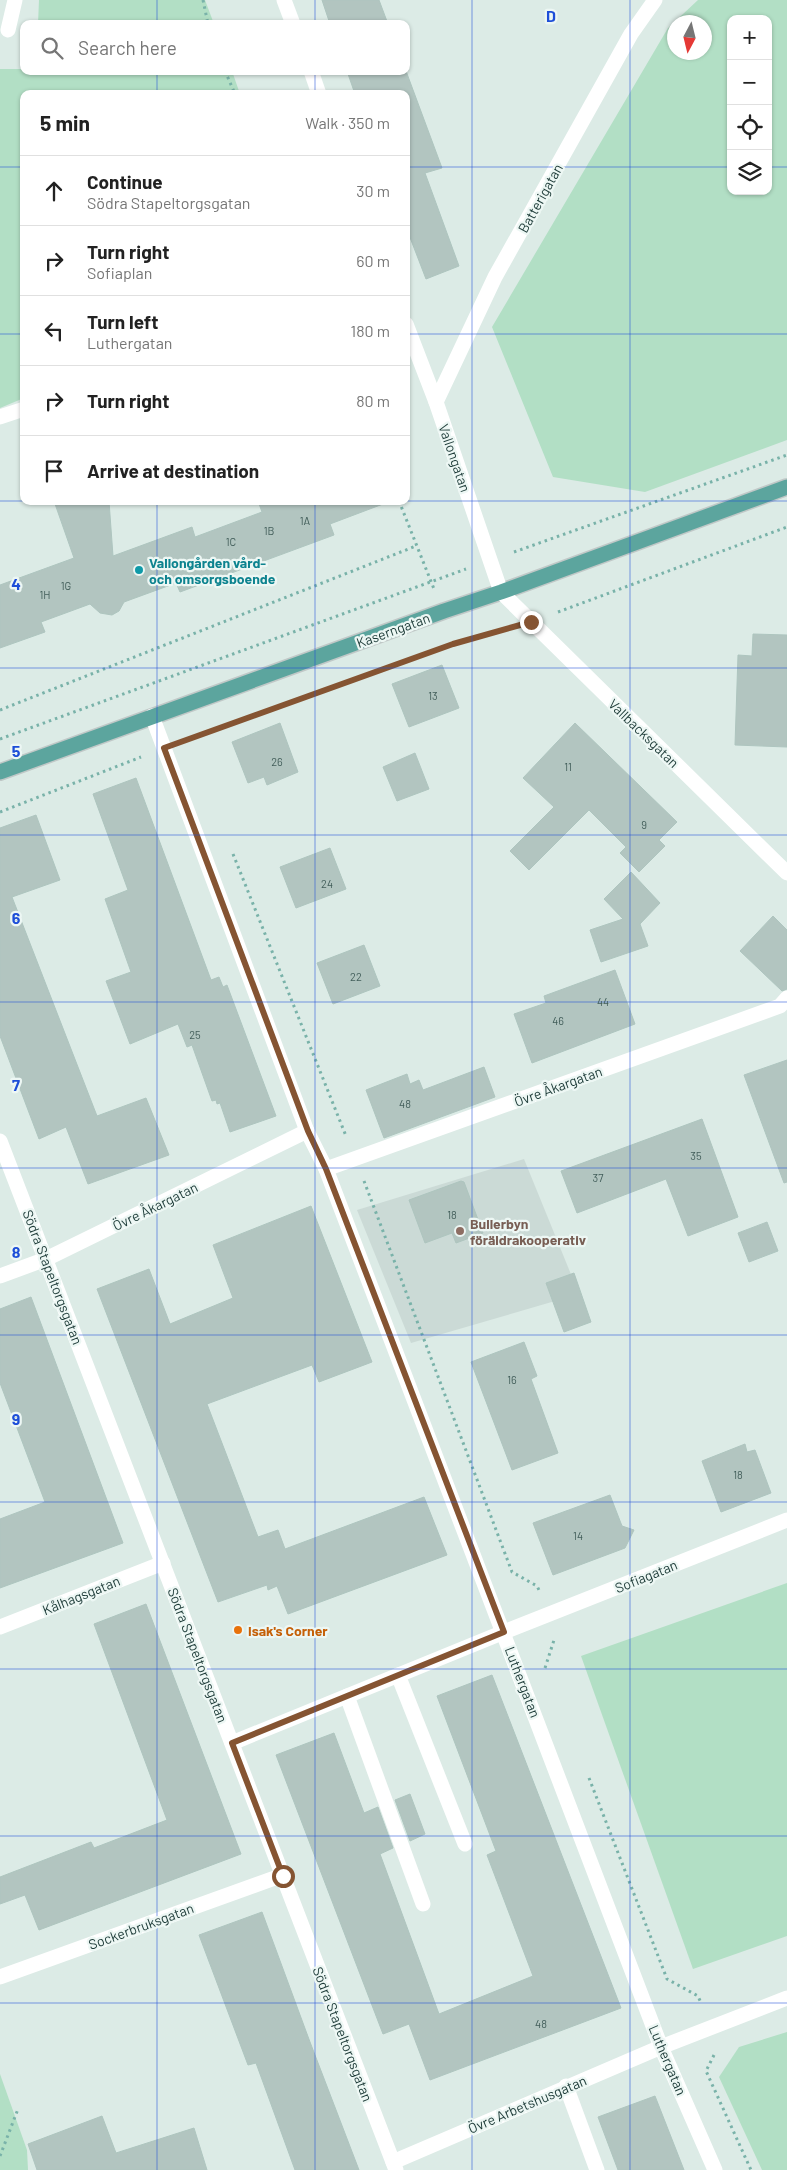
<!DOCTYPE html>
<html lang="en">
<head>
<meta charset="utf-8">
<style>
  body { margin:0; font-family:Barlow,sans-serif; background:#f6f6f6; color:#222 }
  .controls { position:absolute; right:15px; top:15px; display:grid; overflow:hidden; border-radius:10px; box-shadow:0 1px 4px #0004 }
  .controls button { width:45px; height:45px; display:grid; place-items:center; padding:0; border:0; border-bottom:1px solid #e0e0e0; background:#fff; color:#222; font:25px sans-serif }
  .compass { position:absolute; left:667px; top:15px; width:45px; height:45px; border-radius:50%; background:#fff; box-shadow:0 1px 4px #0004; rotate:187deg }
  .stop { position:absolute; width:15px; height:15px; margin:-11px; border:4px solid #855432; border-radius:50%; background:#fff }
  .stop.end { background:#855432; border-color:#fff; box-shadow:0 1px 5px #0008 }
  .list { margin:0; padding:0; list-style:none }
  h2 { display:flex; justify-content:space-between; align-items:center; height:65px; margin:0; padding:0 20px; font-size:21px }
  h2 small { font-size:16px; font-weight:400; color:#767676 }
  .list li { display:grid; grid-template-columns:32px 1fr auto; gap:15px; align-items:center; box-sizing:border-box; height:70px; padding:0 20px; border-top:1px solid #e0e0e0 }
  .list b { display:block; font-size:19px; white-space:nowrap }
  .list p { margin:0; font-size:16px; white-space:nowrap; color:#767676 }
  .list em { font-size:16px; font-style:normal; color:#767676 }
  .icon { flex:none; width:28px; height:28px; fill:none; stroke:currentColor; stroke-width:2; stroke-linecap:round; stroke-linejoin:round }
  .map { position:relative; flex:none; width:787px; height:2170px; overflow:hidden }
  .search { position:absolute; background:#fff; box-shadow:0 1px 4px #0004; left:20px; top:20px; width:390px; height:55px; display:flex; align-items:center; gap:12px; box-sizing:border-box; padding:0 18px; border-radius:10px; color:#767676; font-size:19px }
  .panel { position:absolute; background:#fff; box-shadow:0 1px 4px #0004; left:20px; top:90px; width:390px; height:415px; border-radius:10px }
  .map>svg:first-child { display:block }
  .built { fill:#cbdad6 }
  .green { fill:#b2dfc5; fill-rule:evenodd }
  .building { fill:#b2c5c0; stroke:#aec5bf }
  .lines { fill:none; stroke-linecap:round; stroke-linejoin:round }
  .major-casing { stroke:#c0c8c7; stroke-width:18 }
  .path { stroke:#79b2a9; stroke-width:3; stroke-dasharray:2.5 4; stroke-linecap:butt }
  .minor { stroke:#fff; stroke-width:15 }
  .major { stroke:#5ca59e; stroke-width:15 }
  .route { stroke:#855432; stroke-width:6 }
  .grid { fill:none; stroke:#1d4ed8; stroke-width:1; stroke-opacity:0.55 }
  .culture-dot { fill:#0f9aa8; stroke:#edf7f4; stroke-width:2 }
  .education-dot { fill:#8d6e63; stroke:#edf7f4; stroke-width:2 }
  .food-dot { fill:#e8710a; stroke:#edf7f4; stroke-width:2 }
  .labels { text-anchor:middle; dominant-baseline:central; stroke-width:4.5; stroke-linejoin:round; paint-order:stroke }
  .number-label { font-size:11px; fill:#425e5a }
  .street-label { font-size:14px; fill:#1d3b38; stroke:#edf7f4 }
  .culture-label { font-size:14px; font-weight:bold; fill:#0d838f; stroke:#edf7f4; text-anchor:start }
  .education-label { font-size:14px; font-weight:bold; fill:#785e54; stroke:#edf7f4; text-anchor:start }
  .food-label { font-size:14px; font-weight:bold; fill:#c56008; stroke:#edf7f4; text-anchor:start }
  .grid-label { font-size:16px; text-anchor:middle; font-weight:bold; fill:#1d4ed8; stroke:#edf7f4; stroke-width:4.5; stroke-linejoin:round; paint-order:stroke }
</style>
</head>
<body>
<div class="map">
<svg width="787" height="2170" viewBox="0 0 787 2170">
  <rect width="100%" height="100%" fill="#dcebe6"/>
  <!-- built -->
  <polygon class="built" points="524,1159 579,1294 411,1343 357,1210"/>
  <!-- green -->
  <g class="green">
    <polygon points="39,0 205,0 214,24 38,24"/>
    <path d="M698,0H787V440L645,492L553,477L492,327L668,28ZM731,19H768V191H731ZM674,22H704V52H674Z"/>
    <polygon points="0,69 24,69 24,71 232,71 240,94 24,94 24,398 0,408"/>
    <polygon points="787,1583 787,1936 693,1969 581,1656"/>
    <polygon points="787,2032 787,2170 762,2170 719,2077 739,2047"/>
    <polygon points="0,2074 27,2150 28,2170 0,2170"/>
  </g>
  <!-- building -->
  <g class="building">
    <polygon points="322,0 379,0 388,24 330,24"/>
    <polygon points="347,71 406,71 442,168 425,173 459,266 426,279 406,227 406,94 355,94"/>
    <polygon points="54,501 109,501 113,556 192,527 195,537 262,512 258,501 383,501 383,504 330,524 334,535 180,592 176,583 124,602 119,611 112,615 100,613 90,604 41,622 45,632 0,648 0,585 74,558"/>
    <polygon points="753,634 787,635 787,747 735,745 738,655 752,656"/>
    <polygon points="442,665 459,708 409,727 392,684"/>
    <polygon points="280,723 298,772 267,785 264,777 248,783 232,742"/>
    <polygon points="575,723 677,822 659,840 665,846 639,872 620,853 626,847 589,810 529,870 510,851 554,807 523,778"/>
    <polygon points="415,753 429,789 397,801 383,767"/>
    <polygon points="136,778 211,980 219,977 223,987 227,985 276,1116 230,1132 220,1103 217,1104 216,1100 212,1101 192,1045 187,1047 178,1024 130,1044 106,981 131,972 105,899 128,890 93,794"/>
    <polygon points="36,815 60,880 12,897 97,1116 146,1098 169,1155 88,1184 66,1127 39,1139 0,1036 0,828"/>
    <polygon points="330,848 346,889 296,908 280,867"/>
    <polygon points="631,872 660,903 640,924 648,946 601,962 590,930 623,919 604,899"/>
    <polygon points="773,916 787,930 787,989 782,991 740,951"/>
    <polygon points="364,945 380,986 333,1004 317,963"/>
    <polygon points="615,970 635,1024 532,1063 514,1014 546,1003 544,996"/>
    <polygon points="787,1060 787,1182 784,1183 744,1075"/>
    <polygon points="484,1067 495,1097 384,1138 366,1090 407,1074 410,1084 419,1080 423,1090"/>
    <polygon points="702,1119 738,1217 688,1236 666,1179 577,1213 561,1171"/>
    <polygon points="461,1181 464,1182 483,1233 456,1243 452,1233 425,1243 409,1200"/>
    <polygon points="311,1206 372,1362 319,1382 312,1365 207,1404 258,1537 278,1530 285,1549 424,1497 447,1555 288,1614 277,1586 268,1590 267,1585 218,1602 97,1289 149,1269 170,1324 233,1298 213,1245"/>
    <polygon points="767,1222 778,1251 749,1262 738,1233"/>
    <polygon points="574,1273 591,1322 564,1332 546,1283"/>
    <polygon points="31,1297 123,1543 0,1588 0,1519 45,1502 0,1383 0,1309"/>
    <polygon points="524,1342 537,1376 531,1379 558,1453 512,1470 471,1362"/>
    <polygon points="745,1444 747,1452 755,1450 771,1493 721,1512 702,1461"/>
    <polygon points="610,1495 622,1526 634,1530 625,1548 553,1575 533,1523"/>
    <polygon points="146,1604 241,1854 39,1930 25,1895 0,1904 0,1877 91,1842 94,1848 167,1820 94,1624"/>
    <polygon points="492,1675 621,2008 430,2080 409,2024 383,2034 276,1755 334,1733 364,1813 378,1807 393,1848 380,1854 439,2014 533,1976 487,1855 496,1851 437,1696"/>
    <polygon points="410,1794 425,1834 410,1841 395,1800"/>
    <polygon points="262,1912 310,2042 359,2170 295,2170 256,2063 248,2065 199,1935"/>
    <polygon points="655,2096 684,2170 618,2170 598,2117"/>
    <polygon points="102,2116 116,2153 194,2128 207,2170 37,2170 28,2144"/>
  </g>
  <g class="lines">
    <!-- major casing -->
    <g class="major-casing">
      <polyline id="major" points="0,772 444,611 501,592 787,487"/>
    </g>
    <!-- path -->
    <g class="path">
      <polyline points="203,0 208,24"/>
      <polyline points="225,71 235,94"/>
      <polyline points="399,501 434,589"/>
      <polyline points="514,552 787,455"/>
      <polyline points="558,612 787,527"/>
      <polyline points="0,710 416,546"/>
      <polyline points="0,739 466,569"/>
      <polyline points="187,740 453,644 502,630"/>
      <polyline points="0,812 141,757"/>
      <polyline points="233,854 346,1136"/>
      <polyline points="364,1181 512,1572 537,1586 539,1590"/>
      <polyline points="545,1668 554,1640"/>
      <polyline points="589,1778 667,1979 698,1996 701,2003"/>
      <polyline points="714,2055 706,2071 751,2170"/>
      <polyline points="0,2156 18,2109"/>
    </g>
    <!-- minor -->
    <g class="minor">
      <polyline points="284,0 293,24"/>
      <polyline points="8,30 15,0"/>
      <polyline points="311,71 319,94"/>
      <polyline points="406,324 436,402 501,592 787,873"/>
      <polyline points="436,402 495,277 631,34 655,0"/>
      <polyline points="0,417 24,409"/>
      <polyline points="152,716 307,1131 326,1169 661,2047 715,2170"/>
      <polyline points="0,1141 396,2170"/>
      <polyline points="326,1169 780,1006 787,998"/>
      <polyline points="0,1276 46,1259 307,1131"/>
      <polyline points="0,1627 163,1563"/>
      <polyline points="398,1675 465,1844"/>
      <polyline points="347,1696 423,1904"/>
      <polyline points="232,1743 504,1632 787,1520"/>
      <polyline points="0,1977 283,1875"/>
      <polyline points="566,2086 597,2170"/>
      <polyline points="393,2162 661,2047 787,1998"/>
    </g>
    <!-- major -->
    <use href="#major" class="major"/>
  </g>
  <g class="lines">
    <!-- route -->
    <polyline class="route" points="283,1876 232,1743 504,1632 326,1169 308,1131 164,748 453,644 531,622"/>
  </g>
  <!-- grid -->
  <path class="grid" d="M157,0V24M315,0V24M472,0V2170M630,0V2170M157,71V94M315,71V94M0,167H24M406,167H731M768,167H787M0,334H24M406,334H787M0,501H24M157,501V2170M315,501V2170M406,501H787M0,668H787M0,835H787M0,1002H787M0,1168H787M0,1335H787M0,1502H787M0,1669H787M0,1836H787M0,2003H787"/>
  <!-- markers -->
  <circle class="culture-dot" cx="139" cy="570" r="5"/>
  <circle class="education-dot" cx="460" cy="1231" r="5"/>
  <circle class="food-dot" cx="238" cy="1630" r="5"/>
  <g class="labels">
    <!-- number labels -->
    <g class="number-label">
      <text x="305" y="520">1A</text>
      <text x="269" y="530">1B</text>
      <text x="231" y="541">1C</text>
      <text x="66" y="585">1G</text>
      <text x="45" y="594">1H</text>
      <text x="433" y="695">13</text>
      <text x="277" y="761">26</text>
      <text x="568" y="766">11</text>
      <text x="644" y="824">9</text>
      <text x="327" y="883">24</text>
      <text x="356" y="976">22</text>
      <text x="603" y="1001">44</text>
      <text x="558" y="1020">46</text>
      <text x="195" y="1034">25</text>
      <text x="405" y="1103">48</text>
      <text x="696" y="1155">35</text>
      <text x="598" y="1177">37</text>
      <text x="452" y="1214">18</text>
      <text x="512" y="1379">16</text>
      <text x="738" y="1474">18</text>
      <text x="578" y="1535">14</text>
      <text x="541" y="2023">48</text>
    </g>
    <!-- street labels -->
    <g class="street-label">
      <text transform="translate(540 198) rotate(-61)">Batterigatan</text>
      <text transform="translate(455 458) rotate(71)">Vallongatan</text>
      <text transform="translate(393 630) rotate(-20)">Kaserngatan</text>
      <text transform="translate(644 733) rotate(44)">Vallbacksgatan</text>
      <text transform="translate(558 1086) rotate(-20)">Övre Åkargatan</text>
      <text transform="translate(155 1206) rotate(-26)">Övre Åkargatan</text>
      <text transform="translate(53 1277) rotate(69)">Södra Stapeltorgsgatan</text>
      <text transform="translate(646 1576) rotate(-22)">Sofiagatan</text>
      <text transform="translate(81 1595) rotate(-22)">Kålhagsgatan</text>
      <text transform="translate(198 1655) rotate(69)">Södra Stapeltorgsgatan</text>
      <text transform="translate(523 1682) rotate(69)">Luthergatan</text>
      <text transform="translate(141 1926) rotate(-20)">Sockerbruksgatan</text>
      <text transform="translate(343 2034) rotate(69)">Södra Stapeltorgsgatan</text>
      <text transform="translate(668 2060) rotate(67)">Luthergatan</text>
      <text transform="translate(527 2104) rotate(-23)">Övre Arbetshusgatan</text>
    </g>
    <!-- culture labels -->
    <g class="culture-label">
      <text x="149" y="562">Vallongården vård-<tspan x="149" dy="16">och omsorgsboende</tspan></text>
    </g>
    <!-- education labels -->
    <g class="education-label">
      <text x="470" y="1223">Bullerbyn<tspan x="470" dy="16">föräldrakooperativ</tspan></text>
    </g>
    <!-- food labels -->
    <g class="food-label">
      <text x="248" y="1630">Isak's Corner</text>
    </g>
  </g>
  <g class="grid-label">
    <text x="551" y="22">D</text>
    <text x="16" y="590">4</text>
    <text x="16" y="757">5</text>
    <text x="16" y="924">6</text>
    <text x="16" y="1091">7</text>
    <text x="16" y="1258">8</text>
    <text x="16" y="1425">9</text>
  </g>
</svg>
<div class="controls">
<button>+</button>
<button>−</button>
<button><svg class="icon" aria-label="locate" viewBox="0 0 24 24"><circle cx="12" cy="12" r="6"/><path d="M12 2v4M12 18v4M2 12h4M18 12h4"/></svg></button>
<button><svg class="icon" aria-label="layers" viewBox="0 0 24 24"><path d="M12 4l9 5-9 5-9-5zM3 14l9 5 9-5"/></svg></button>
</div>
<svg class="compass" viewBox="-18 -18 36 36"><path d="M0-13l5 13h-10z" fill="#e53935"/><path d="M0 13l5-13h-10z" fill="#767676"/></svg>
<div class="stop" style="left:283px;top:1876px"></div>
<div class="stop end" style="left:531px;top:622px"></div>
<div class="search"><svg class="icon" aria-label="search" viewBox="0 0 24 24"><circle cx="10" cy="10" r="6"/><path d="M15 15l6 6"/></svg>Search here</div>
<section class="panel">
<h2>5 min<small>Walk · 350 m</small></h2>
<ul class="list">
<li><svg class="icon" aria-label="ahead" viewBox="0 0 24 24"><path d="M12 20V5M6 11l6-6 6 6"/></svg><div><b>Continue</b><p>Södra Stapeltorgsgatan</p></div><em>30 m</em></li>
<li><svg class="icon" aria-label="right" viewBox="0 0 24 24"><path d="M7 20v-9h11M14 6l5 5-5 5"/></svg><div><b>Turn right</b><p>Sofiaplan</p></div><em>60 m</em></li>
<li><svg class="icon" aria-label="left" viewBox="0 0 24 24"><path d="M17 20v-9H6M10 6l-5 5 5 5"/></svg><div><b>Turn left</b><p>Luthergatan</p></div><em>180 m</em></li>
<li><svg class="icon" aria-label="right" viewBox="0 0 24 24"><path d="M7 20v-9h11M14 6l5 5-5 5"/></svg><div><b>Turn right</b></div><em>80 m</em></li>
<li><svg class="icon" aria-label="arrive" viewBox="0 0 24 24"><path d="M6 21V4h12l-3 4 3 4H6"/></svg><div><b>Arrive at destination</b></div></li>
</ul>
</section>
</div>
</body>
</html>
